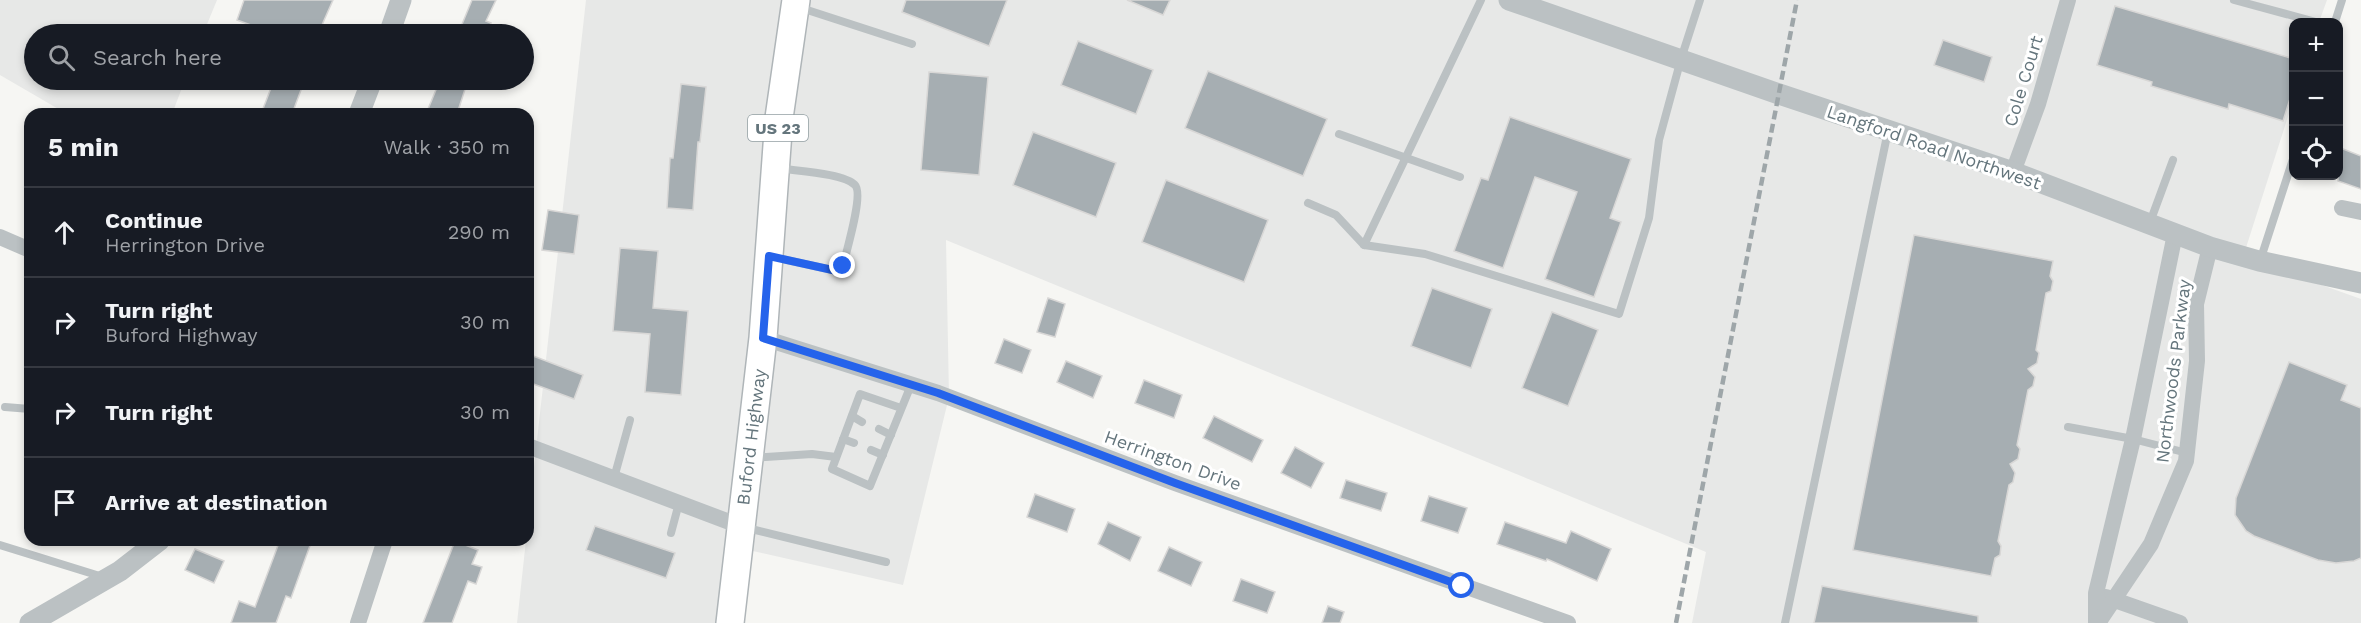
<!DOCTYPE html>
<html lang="en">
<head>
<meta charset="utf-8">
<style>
  body { margin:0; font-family:"Work Sans",sans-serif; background:#20242c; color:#f1f3f6 }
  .controls { position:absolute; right:18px; top:18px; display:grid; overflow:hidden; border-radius:12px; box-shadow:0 3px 9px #0003 }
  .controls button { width:54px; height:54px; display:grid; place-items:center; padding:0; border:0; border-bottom:2px solid #363941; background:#171b24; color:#f1f3f6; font:30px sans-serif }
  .stop { position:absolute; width:18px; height:18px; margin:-14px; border:4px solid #2563eb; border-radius:50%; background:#fff }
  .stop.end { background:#2563eb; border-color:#fff; box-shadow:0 2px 6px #0008 }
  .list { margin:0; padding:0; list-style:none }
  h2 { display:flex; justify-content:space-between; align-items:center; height:78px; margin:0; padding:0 24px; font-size:26px }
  h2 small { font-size:20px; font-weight:400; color:#9ea1a6 }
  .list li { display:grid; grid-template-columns:39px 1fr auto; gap:18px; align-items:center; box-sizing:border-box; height:90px; padding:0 24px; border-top:2px solid #363941 }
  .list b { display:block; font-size:22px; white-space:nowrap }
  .list p { margin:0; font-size:20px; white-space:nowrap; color:#9ea1a6 }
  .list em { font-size:20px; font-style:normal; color:#9ea1a6 }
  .icon { flex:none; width:33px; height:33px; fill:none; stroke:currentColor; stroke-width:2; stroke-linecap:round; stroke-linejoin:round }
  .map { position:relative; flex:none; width:2361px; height:623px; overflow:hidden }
  .search { position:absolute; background:#171b24; box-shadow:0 3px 9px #0003; left:24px; top:24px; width:510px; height:66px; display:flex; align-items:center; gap:15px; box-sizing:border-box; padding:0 21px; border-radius:33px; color:#9ea1a6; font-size:22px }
  .panel { position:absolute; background:#171b24; box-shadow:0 3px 9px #0003; left:24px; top:108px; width:510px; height:438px; border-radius:18px }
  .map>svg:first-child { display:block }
  .built { fill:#e7e8e7 }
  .building { fill:#a6aeb2; stroke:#d8d7d6; stroke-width:1.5 }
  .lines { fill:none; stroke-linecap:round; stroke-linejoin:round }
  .primary-casing { stroke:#afb5b8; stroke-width:30 }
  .service { stroke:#bbc1c3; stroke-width:8 }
  .minor { stroke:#bbc1c3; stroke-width:16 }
  .tertiary { stroke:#bbc1c3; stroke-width:21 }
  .primary { stroke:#fff; stroke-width:27 }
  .rail { stroke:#9ea6a9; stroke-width:4.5; stroke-dasharray:9 4.5; stroke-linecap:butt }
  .route { stroke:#2563eb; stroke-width:8 }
  .labels { text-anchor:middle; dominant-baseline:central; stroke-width:6; stroke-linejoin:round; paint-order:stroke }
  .shield { fill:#fff; stroke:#929ea3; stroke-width:1.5 }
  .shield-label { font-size:16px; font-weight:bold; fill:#64757c }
  .street-label { font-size:18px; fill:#64757c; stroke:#fff }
</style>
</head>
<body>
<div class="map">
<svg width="2361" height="623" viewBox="0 0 2361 623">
  <rect width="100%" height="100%" fill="#f6f6f3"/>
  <!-- built -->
  <g class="built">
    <polygon points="0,0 217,0 203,34 34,34 34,80 185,80 172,114 67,114 0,75"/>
    <polygon points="586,0 2327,0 2319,22 2294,22 2293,101 2243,257 2361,299 2361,623 1692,623 1706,552 946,240 949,397 903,585 735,547 725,623 517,623 526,540 528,540 528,521"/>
  </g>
  <!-- building -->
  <g class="building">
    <polygon points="244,0 333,0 318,34 283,34 260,25 259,28 237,20"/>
    <polygon points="472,0 496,0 486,21 491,23 487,34 458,34"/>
    <polygon points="906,0 1007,0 989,46 902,12"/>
    <polygon points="1127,0 1170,0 1163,15"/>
    <polygon points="2115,6 2294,59 2294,86 2283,121 2229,104 2228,109 2151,86 2152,82 2097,65"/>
    <polygon points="1943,40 1992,57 1984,82 1934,65"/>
    <polygon points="1078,41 1153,70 1136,114 1061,85"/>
    <polygon points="1208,71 1327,119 1303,176 1185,128"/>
    <polygon points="929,72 988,77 979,175 921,170"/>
    <polygon points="274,80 296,80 304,82 292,114 261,114"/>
    <polygon points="440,80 468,80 457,114 426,114"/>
    <polygon points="681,84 706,87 700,142 698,142 693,210 667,208 670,158 673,158"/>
    <polygon points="1510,117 1631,159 1610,218 1621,222 1594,297 1545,279 1577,192 1535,177 1503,268 1454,251 1481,178 1488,180"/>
    <polygon points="1033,132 1116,163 1096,217 1013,185"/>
    <polygon points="2338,147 2361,156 2361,189 2338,181"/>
    <polygon points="1166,180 1268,220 1244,282 1142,242"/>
    <polygon points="548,210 579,215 574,254 542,250"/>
    <polygon points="1914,235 2053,261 2050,276 2053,281 2051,291 2046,293 2036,350 2039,353 2037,363 2028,369 2035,377 2033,386 2028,390 2017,445 2020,449 2018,459 2010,464 2015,473 2013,482 2009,485 1998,541 2001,546 2000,555 1995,558 1991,576 1853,550"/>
    <polygon points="620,248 658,251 653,308 688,311 681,395 645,392 650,334 613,331"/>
    <polygon points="1432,288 1492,309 1471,368 1411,346"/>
    <polygon points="1048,298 1065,304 1055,337 1037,332"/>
    <polygon points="1552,312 1598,330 1568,406 1522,388"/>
    <polygon points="1004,339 1031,350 1022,373 995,363"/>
    <polygon points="528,354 583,375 574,399 528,382"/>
    <polygon points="1066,361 1102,376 1093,398 1057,382"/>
    <polygon points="2289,362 2347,385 2341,400 2361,408 2361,558 2354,561 2336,563 2318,560 2254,536 2246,531 2235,515 2236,498"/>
    <polygon points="1144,380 1182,395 1174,418 1135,403"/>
    <polygon points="1214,416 1263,440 1252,462 1203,438"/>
    <polygon points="1295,447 1324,463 1311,488 1281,473"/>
    <polygon points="1346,480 1387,493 1381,511 1340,498"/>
    <polygon points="1035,494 1075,509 1067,532 1027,517"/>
    <polygon points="1429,496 1467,508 1458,533 1421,521"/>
    <polygon points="1108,522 1141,537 1130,561 1098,544"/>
    <polygon points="1505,522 1566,543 1571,531 1611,549 1597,581 1547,559 1546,561 1497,544"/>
    <polygon points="595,526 675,553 666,578 586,550"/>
    <polygon points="280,540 312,540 291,598 286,596 276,623 231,623 239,601 255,607"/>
    <polygon points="455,541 478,550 472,564 482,567 476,584 468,581 452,623 423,623"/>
    <polygon points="1169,547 1202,562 1191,586 1158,571"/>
    <polygon points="195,549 224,561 214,583 185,570"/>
    <polygon points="1241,579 1275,592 1267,613 1233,601"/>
    <polygon points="1822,586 1978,616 1978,623 1814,623"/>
    <polygon points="1328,606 1344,612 1340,623 1322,623"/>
  </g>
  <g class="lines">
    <!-- primary casing -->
    <g class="primary-casing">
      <polyline id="primary" points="730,623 763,338 779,118 796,0"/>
    </g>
    <!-- service -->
    <g class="service">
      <polyline points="2234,0 2316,22"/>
      <polyline points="798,7 912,44"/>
      <polyline points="2335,22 2342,0"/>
      <polyline points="1339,134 1460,177"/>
      <polyline points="1308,203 1336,215 1364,245 1425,254 1619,314 1649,218 1659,140 1681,59 1700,0"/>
      <polyline points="2149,225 2173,160"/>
      <polyline points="1364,245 1481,0"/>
      <path d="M773,257L837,271L843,266C846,252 864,194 855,185C844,173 795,171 778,168"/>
      <polyline points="2260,261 2294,156"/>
      <polyline points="5,407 30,409"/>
      <polyline points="901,408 860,394 832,469 870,486 911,385"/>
      <polyline points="852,416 862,422"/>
      <polyline points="2068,427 2133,439 2187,453"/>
      <polyline points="879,429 891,435"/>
      <polyline points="843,439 854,443"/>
      <polyline points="871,450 883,455"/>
      <polyline points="752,458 812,454 836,457"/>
      <polyline points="614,478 630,420"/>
      <polyline points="743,527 886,562"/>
      <polyline points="671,533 679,503"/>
      <polyline points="0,545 103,577"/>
      <polyline points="1785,623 1888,131"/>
    </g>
    <!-- minor -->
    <g class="minor">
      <polyline points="2013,172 2038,104 2068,0"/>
      <polyline points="2342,208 2361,212"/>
      <polyline points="0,237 30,250"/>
      <polyline points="763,338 938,393 1175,483 1568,623"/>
      <polyline points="528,446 740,526"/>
      <polyline points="2106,597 2180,623"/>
      <polyline points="358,623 385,540"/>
      <polyline points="2096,623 2096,593 2133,439 2175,234"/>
      <polyline points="2098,623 2151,544 2186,461 2197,361 2196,304 2210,247"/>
    </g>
    <!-- tertiary -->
    <g class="tertiary">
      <polyline points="1509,0 1779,94 2013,172 2210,247 2259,261 2361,283"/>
      <polyline points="389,34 401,0"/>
      <polyline points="359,114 372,80"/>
      <polyline points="30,623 120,571 160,540"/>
    </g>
    <!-- primary -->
    <use href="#primary" class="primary"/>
    <!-- rail -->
    <polyline class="rail" points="1676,623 1797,0"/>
  </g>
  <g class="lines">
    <!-- route -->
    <polyline class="route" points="843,266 837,271 769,256 763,338 938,393 1175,483 1462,586"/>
  </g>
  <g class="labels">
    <!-- shield labels -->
    <rect class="shield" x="748" y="115" width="60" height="26" rx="4.5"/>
    <g class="shield-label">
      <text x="778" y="128">US 23</text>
    </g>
    <!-- street labels -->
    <g class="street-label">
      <text transform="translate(2023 81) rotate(-73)">Cole Court</text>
      <text transform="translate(1934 147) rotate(19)">Langford Road Northwest</text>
      <text transform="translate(2173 371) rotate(-83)">Northwoods Parkway</text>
      <text transform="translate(751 437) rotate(-83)">Buford Highway</text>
      <text transform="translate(1173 460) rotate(20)">Herrington Drive</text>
    </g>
  </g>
</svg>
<div class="controls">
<button>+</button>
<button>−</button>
<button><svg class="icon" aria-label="locate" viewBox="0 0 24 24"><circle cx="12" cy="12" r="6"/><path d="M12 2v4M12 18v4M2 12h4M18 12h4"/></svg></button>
</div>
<div class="stop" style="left:1462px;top:586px"></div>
<div class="stop end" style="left:843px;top:266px"></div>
<div class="search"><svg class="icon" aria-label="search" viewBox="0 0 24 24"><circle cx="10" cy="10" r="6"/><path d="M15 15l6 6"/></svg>Search here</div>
<section class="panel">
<h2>5 min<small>Walk · 350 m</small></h2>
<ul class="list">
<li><svg class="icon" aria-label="ahead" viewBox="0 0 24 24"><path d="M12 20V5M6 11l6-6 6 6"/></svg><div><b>Continue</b><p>Herrington Drive</p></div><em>290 m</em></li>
<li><svg class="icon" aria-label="right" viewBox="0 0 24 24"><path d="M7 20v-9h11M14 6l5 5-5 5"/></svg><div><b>Turn right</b><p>Buford Highway</p></div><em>30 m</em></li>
<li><svg class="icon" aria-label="right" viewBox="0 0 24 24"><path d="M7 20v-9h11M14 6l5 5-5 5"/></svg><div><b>Turn right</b></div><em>30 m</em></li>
<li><svg class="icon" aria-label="arrive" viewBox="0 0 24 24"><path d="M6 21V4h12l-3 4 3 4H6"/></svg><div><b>Arrive at destination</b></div></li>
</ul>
</section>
</div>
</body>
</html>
